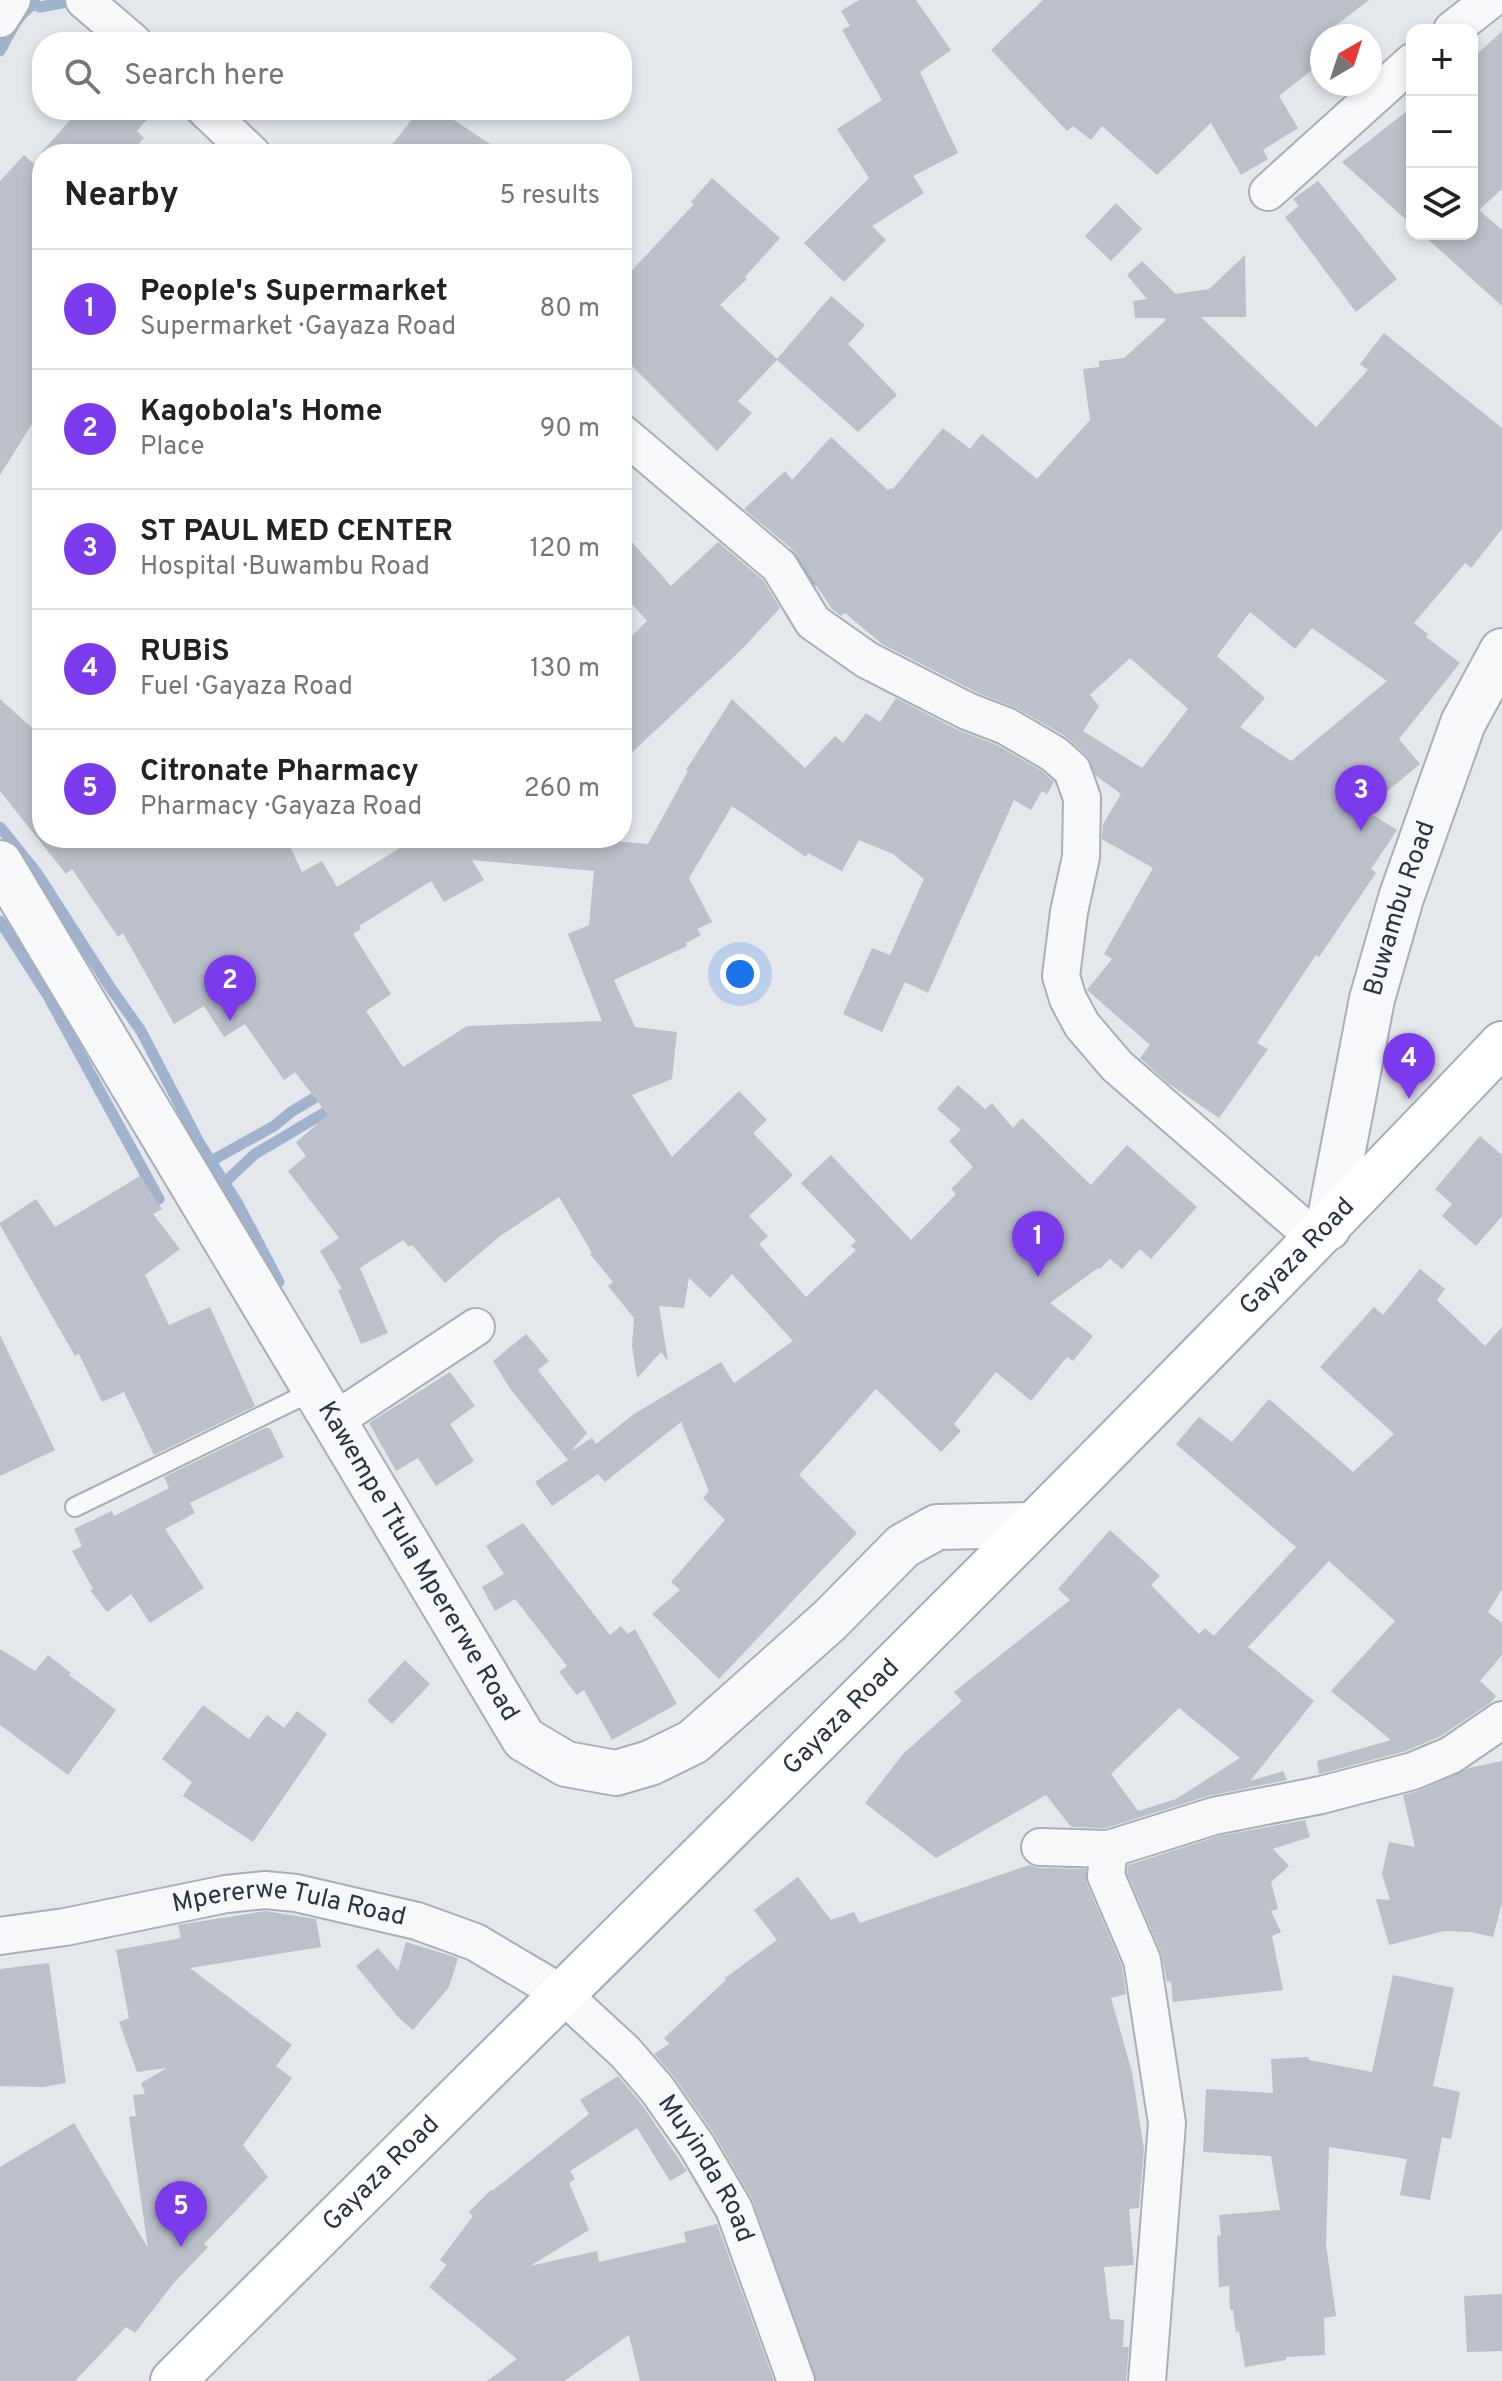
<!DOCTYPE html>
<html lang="en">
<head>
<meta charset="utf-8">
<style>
  body { margin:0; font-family:Overpass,sans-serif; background:#f2f2f2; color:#222 }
  .controls { position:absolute; right:24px; top:24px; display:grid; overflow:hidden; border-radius:16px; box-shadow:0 4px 12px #0003 }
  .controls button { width:72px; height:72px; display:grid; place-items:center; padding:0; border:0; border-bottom:2px solid #e0e0e0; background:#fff; color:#222; font:40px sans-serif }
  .compass { position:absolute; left:1310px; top:24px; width:72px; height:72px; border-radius:50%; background:#fff; box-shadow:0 4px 12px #0003; rotate:39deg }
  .you { position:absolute; left:740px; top:974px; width:28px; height:28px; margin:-20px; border:6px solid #fff; border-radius:50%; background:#1a73e8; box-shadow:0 0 0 12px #1a73e833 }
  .badge { display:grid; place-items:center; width:52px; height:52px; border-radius:50%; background:#7c3aed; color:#fff; font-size:26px; font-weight:700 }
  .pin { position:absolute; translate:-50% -66px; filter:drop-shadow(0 2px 4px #0008) }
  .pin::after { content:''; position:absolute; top:42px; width:28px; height:24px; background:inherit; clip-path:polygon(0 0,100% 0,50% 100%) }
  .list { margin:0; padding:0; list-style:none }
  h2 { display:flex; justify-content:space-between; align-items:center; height:104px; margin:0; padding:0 32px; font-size:34px }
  h2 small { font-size:26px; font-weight:400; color:#767676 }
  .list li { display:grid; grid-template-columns:52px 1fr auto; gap:24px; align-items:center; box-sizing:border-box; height:120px; padding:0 32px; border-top:2px solid #e0e0e0 }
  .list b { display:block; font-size:30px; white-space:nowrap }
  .list p { margin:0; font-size:26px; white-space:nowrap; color:#767676 }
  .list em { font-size:26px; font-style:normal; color:#767676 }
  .icon { flex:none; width:44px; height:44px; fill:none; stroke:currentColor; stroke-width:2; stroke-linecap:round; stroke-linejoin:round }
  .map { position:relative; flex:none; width:1502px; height:2381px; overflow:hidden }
  .search { position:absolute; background:#fff; box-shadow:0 4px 12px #0003; left:32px; top:32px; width:600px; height:88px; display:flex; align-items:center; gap:20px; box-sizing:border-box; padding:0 28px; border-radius:32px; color:#767676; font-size:30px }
  .panel { position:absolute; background:#fff; box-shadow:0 4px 12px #0003; left:32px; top:144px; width:600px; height:704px; border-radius:32px }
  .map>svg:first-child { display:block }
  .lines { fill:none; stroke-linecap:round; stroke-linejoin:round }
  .stream { stroke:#9fb4cc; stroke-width:11 }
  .building { fill:#bbc0ca; fill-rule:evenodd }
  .service-casing { stroke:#a9aeb7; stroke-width:22 }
  .minor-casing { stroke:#a9aeb7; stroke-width:40 }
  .tertiary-casing { stroke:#a9aeb7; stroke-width:48 }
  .primary-casing { stroke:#a3abb8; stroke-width:48 }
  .service { stroke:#f7f8fa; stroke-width:18 }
  .minor { stroke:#f7f8fa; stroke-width:36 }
  .tertiary { stroke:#f7f8fa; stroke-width:44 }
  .primary { stroke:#fff; stroke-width:44 }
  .labels { text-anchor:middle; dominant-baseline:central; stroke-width:6; stroke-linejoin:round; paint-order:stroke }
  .street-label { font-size:26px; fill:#2b3445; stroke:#f4f6f9 }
</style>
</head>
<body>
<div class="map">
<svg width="1502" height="2381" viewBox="0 0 1502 2381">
  <rect width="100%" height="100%" fill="#e4e7ec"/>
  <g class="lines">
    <!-- stream -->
    <g class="stream">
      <path d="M0,51C11,32 15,17 34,4L40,7L72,1L78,7"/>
      <polyline points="184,110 200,124"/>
      <polyline points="789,555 818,581"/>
      <polyline points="0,827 37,873 110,987 141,1031 200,1144 238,1204 279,1282"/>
      <polyline points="0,921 48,996 159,1199"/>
      <polyline points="211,1161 274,1126 291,1112 326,1091"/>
      <polyline points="225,1182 255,1154 339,1104"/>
    </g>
  </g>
  <!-- building -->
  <g class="building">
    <polygon points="859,0 916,0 951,50 920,72 958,153 913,176 924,193 872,226 886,240 844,282 804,243 869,178 837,129 882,100 842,30 850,26 841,11"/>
    <polygon points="1043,0 1369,0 1322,36 1322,62 1279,96 1298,128 1263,150 1268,159 1241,175 1211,123 1157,175 1102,126 1091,140 1073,126 1067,131 991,50"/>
    <polygon points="1502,31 1502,189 1479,210 1502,230 1502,306 1422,234 1472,234 1472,59"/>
    <polygon points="1412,107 1412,225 1342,162"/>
    <polygon points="79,110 155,110 137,131 144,138 130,154 40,154"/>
    <polygon points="420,110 439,110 505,154 384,154"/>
    <polygon points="24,155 42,171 42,408 0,475 0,181"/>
    <polygon points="712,178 780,238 745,277 747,279 720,305 777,359 831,296 865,325 848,344 897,395 858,432 777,360 738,401 752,413 717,451 622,356 622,281 694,204 691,202"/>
    <polygon points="1318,181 1397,279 1356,312 1285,217 1299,206 1293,199"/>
    <polygon points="1116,203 1142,229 1111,261 1085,236"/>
    <path d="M1245,255L1246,317H1201L1316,427L1368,370L1360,364L1384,333L1502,428V529L1471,568L1465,563L1414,623L1428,634L1426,637L1460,663L1399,739L1420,764L1365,810L1397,830L1371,869L1376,873L1319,957L1316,955L1257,1043L1268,1049L1219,1118L1169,1084L1140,1058L1150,1045L1087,990L1112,959L1104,954L1153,868L1102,839L1103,824L1121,794L1096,776L1086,755L1065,736L1016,708L976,692L882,644L845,613L841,616L832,609L793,550L744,509L785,471L792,480L831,437L888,490L891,488L893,489L943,428L970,449L982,434L1037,479L1090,420L1083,369L1099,367V361L1124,358L1166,320L1164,318H1135L1133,301L1147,299L1127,275L1142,261L1176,294L1209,289ZM1250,612L1295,649L1312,628L1387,681L1291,761L1240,727L1265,698L1217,656ZM1130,658L1188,709L1142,768L1083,731L1099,706L1090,695Z"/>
    <polygon points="622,531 671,586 718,542 763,580 780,608 742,649 622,762 622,646 647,621 622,593"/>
    <path d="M896,698L958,730L997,745L1042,771L1054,782L1047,794L1042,791L1031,810L1014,800L928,993L905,982L882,1032L843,1014L872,948L890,955L924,879L893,854L859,840L842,871L808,853L806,857L732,806L689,878L712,922L697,929L701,935L686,943L687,946L614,980L635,1027L677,1032L672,1079L632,1095L672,1157L739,1091L767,1120L753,1133L793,1175L749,1216L768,1236L759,1244L806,1297L856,1250L851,1246L856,1241L801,1183L831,1155L911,1240L956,1194L951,1189L973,1167L949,1141L961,1130L937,1109L958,1085L985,1109L992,1103L1013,1128L1022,1118L1091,1185L1127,1145L1197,1207L1151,1259L1140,1249L1122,1269L1110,1259L1100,1269L1098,1268L1050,1303L1093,1336L1073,1361L1067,1357L1031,1401L996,1372L954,1424L961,1431L941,1452L876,1389L799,1475L857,1533L719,1679L652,1614L680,1590L671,1582L725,1520L703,1498L709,1491L681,1422L605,1482L598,1474L552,1506L535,1482L568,1460L511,1390L493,1361L526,1334L549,1361L538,1370L587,1433L571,1451L592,1438L596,1444L634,1414L721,1362L734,1383L793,1341L732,1274L710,1298L689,1278L684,1308L659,1306L668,1361L661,1352L637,1378L632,1346L634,1318L608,1286L613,1282L590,1254L592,1253L559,1197L500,1236L445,1283L412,1245L409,1247L403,1240L360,1268L388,1333L361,1344L338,1290L342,1289L320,1251L339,1238L288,1171L306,1156L296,1142L328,1115L295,1072L284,1080L245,1024L224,1037L204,1006L174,1024L123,933L118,937L72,869L66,874L0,791V699L42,737V838H286L302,872L322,861L337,887L416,838H458L464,847V838H580L648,844L688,771L686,770L732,699L805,768L835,736L843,743L866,713L880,722ZM472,860L594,871L589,925L568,934L602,1021L467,1026L403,1067L366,1011L391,994L353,934L361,929L359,926L431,881L444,902L484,880Z"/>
    <polygon points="1480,1136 1502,1155 1502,1216 1476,1246 1442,1216 1452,1204 1435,1189"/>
    <polygon points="140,1176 162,1209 153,1214 180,1249 145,1275 169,1325 210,1307 255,1406 154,1455 124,1392 102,1402 79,1354 75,1356 0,1225 0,1223 36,1199 55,1227"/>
    <path d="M1420,1269L1445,1289L1437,1300L1485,1346L1502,1327V1589L1488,1612L1502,1623V1655L1480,1681L1496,1696L1490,1703L1441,1736L1406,1751L1319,1774L1317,1761L1391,1740L1331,1691L1395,1621L1329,1561L1248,1647L1314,1701L1250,1781L1283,1771L1287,1780L1208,1796L1106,1828L1071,1827L1046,1795L936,1858L865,1803L903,1754L962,1701L954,1692L1070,1600L1058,1589L1110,1530L1160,1576L1151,1585L1199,1634L1205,1628L1214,1636L1296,1547L1176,1444L1199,1417L1232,1442L1269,1399L1353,1472L1394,1434L1320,1367L1374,1307L1383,1315ZM1179,1708L1240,1758L1176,1799L1138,1811L1111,1774Z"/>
    <polygon points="0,1335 55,1450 0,1476"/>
    <polygon points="450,1372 475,1406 450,1424 474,1461 436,1486 418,1458 396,1471 369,1423"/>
    <polygon points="265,1428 270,1428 284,1457 190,1503 195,1513 165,1529 204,1588 150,1623 131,1594 107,1612 90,1590 93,1589 72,1551 82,1546 74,1529 112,1511 114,1516 169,1488 164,1477"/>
    <polygon points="523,1523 610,1635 621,1626 628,1634 635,1629 677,1704 612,1740 584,1690 577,1695 559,1672 567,1666 515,1599 495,1611 482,1587 504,1574 486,1546"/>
    <polygon points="0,1649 35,1671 48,1655 71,1673 69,1675 116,1710 68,1775 0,1725"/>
    <polygon points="405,1660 430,1684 392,1724 367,1701"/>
    <polygon points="203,1705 249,1739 267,1715 284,1728 297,1711 327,1734 253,1842 183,1796 192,1782 162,1759"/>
    <polygon points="1502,1761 1502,1903 1493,1937 1471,1932 1444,1931 1389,1945 1376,1899 1390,1900 1382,1874 1389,1842 1415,1847 1403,1795 1421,1790 1469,1768"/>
    <polygon points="1305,1820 1310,1837 1273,1849 1289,1866 1271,1882 1278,1909 1271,1911 1281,1932 1272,1936 1283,1990 1173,2002 1171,1981 1167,1982 1161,1952 1127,1873 1128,1865 1219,1836"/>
    <polygon points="1029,1865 1039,1868 1086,1869 1087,1884 1122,1966 1126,1994 1111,1998 1132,2072 1144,2149 1139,2208 1129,2209 1134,2265 1104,2267 1110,2319 1124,2320 1123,2347 1129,2347 1126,2381 816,2381 752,2199 714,2134 674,2077 654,2054 669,2044 664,2038 726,1980 725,1978 777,1940 754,1910 798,1877 831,1920 854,1912 860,1923"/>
    <polygon points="265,1911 316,1919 321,1947 190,1968 292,2045 276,2066 292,2078 243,2145 268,2177 204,2244 208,2247 173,2284 135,2333 126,2327 75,2381 0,2381 0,2167 74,2123 148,2248 129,2117 136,2116 133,2095 145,2094 141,2083 167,2068 137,2072 119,2022 129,2018 116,1950 181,1938 178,1925"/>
    <polygon points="406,1942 458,1958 449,1987 413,2030 399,2018 356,1966 378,1948 398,1971"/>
    <polygon points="49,1963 66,2083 43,2087 0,2086 0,1969"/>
    <polygon points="1393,1975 1454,1988 1433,2086 1460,2092 1451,2139 1442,2137 1430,2200 1400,2195 1407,2159 1329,2147 1326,2245 1336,2316 1324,2318 1325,2355 1286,2357 1286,2360 1245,2367 1239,2331 1236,2332 1233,2310 1230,2310 1229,2286 1219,2287 1217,2236 1221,2235 1219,2215 1280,2210 1271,2156 1203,2152 1206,2089 1273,2093 1271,2059 1308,2057 1309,2060 1372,2072"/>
    <polygon points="618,2076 640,2102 687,2171 670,2181 637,2128 570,2171 575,2179 569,2183 589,2230 530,2266 597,2251 599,2262 686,2242 684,2232 717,2224 774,2381 640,2381 629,2335 564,2381 487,2381 517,2359 429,2287 447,2265 440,2260 473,2216 469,2212 491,2190 492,2191 589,2114 580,2100"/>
    <polygon points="1502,2294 1502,2351 1467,2352 1464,2296"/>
  </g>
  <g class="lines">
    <!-- service casing -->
    <g class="service-casing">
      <polyline id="service" points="75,1507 315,1390"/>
    </g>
    <!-- minor casing -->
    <g class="minor-casing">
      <g id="minor">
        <polyline points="84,0 133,42"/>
        <polyline points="0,19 12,0"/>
        <polyline points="1452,30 1490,0"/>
        <polyline points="206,110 252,154"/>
        <polyline points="1268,192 1412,62"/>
        <polyline points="622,433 779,566 813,622 867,660 967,711 1006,726 1054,754 1072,770 1082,798 1081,857 1069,912 1061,976 1068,999 1082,1025 1117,1066 1315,1238"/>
        <polyline points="334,1421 476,1327"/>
        <polyline points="1040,1847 1109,1849 1214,1816 1321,1795 1413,1771 1451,1755 1502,1720"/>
        <polyline points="1109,1849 1106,1876 1142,1960 1167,2123 1147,2381"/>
        <path id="s1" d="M0,1936L65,1927L226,1894L265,1890L296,1893L417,1921L475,1942L561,1993L625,2052L657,2089L697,2146L734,2209L796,2381"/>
      </g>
    </g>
    <!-- tertiary casing -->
    <g class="tertiary-casing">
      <g id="tertiary">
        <path id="s2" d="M0,863L524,1739L566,1764L616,1773L650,1763L693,1742L830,1620L903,1546L937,1527L1033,1525"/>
        <path id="s3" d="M1328,1228L1372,999L1401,898L1463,723L1502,651"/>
      </g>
    </g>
    <!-- primary casing -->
    <g class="primary-casing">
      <g id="primary">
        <path id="s4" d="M173,2381C617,1937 1070,1499 1502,1044"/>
      </g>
    </g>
    <!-- service -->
    <use href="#service" class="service"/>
    <!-- minor -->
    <use href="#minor" class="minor"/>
    <!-- tertiary -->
    <use href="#tertiary" class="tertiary"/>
    <!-- primary -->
    <use href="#primary" class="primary"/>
  </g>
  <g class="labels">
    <!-- street labels -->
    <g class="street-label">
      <text stroke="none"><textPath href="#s3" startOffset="328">Buwambu Road</textPath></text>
      <text stroke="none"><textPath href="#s4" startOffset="1590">Gayaza Road</textPath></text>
      <text stroke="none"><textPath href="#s2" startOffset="814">Kawempe Ttula Mpererwe Road</textPath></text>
      <text stroke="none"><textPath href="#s4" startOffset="942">Gayaza Road</textPath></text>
      <text stroke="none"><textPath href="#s1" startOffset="294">Mpererwe Tula Road</textPath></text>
      <text stroke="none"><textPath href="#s1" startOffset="816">Muyinda Road</textPath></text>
      <text stroke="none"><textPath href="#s4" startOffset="294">Gayaza Road</textPath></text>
    </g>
  </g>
</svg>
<div class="controls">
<button>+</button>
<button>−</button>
<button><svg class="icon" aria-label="layers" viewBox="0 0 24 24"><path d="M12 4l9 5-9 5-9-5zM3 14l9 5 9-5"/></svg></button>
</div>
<svg class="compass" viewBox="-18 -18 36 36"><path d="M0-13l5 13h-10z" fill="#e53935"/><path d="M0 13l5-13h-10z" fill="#767676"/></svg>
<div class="you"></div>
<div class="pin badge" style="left:1038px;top:1277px">1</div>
<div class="pin badge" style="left:230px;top:1021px">2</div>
<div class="pin badge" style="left:1361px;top:831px">3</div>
<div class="pin badge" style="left:1409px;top:1099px">4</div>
<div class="pin badge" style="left:181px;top:2247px">5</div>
<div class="search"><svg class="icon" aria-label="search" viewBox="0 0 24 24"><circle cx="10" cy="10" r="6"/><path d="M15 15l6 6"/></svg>Search here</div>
<section class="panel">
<h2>Nearby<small>5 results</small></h2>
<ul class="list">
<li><span class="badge">1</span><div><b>People's Supermarket</b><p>Supermarket · Gayaza Road</p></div><em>80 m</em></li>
<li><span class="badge">2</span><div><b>Kagobola's Home</b><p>Place</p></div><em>90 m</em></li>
<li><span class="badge">3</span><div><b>ST PAUL MED CENTER</b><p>Hospital · Buwambu Road</p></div><em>120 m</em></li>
<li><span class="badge">4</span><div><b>RUBiS</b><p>Fuel · Gayaza Road</p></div><em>130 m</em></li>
<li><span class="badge">5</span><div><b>Citronate Pharmacy</b><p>Pharmacy · Gayaza Road</p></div><em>260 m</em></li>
</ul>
</section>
</div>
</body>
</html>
